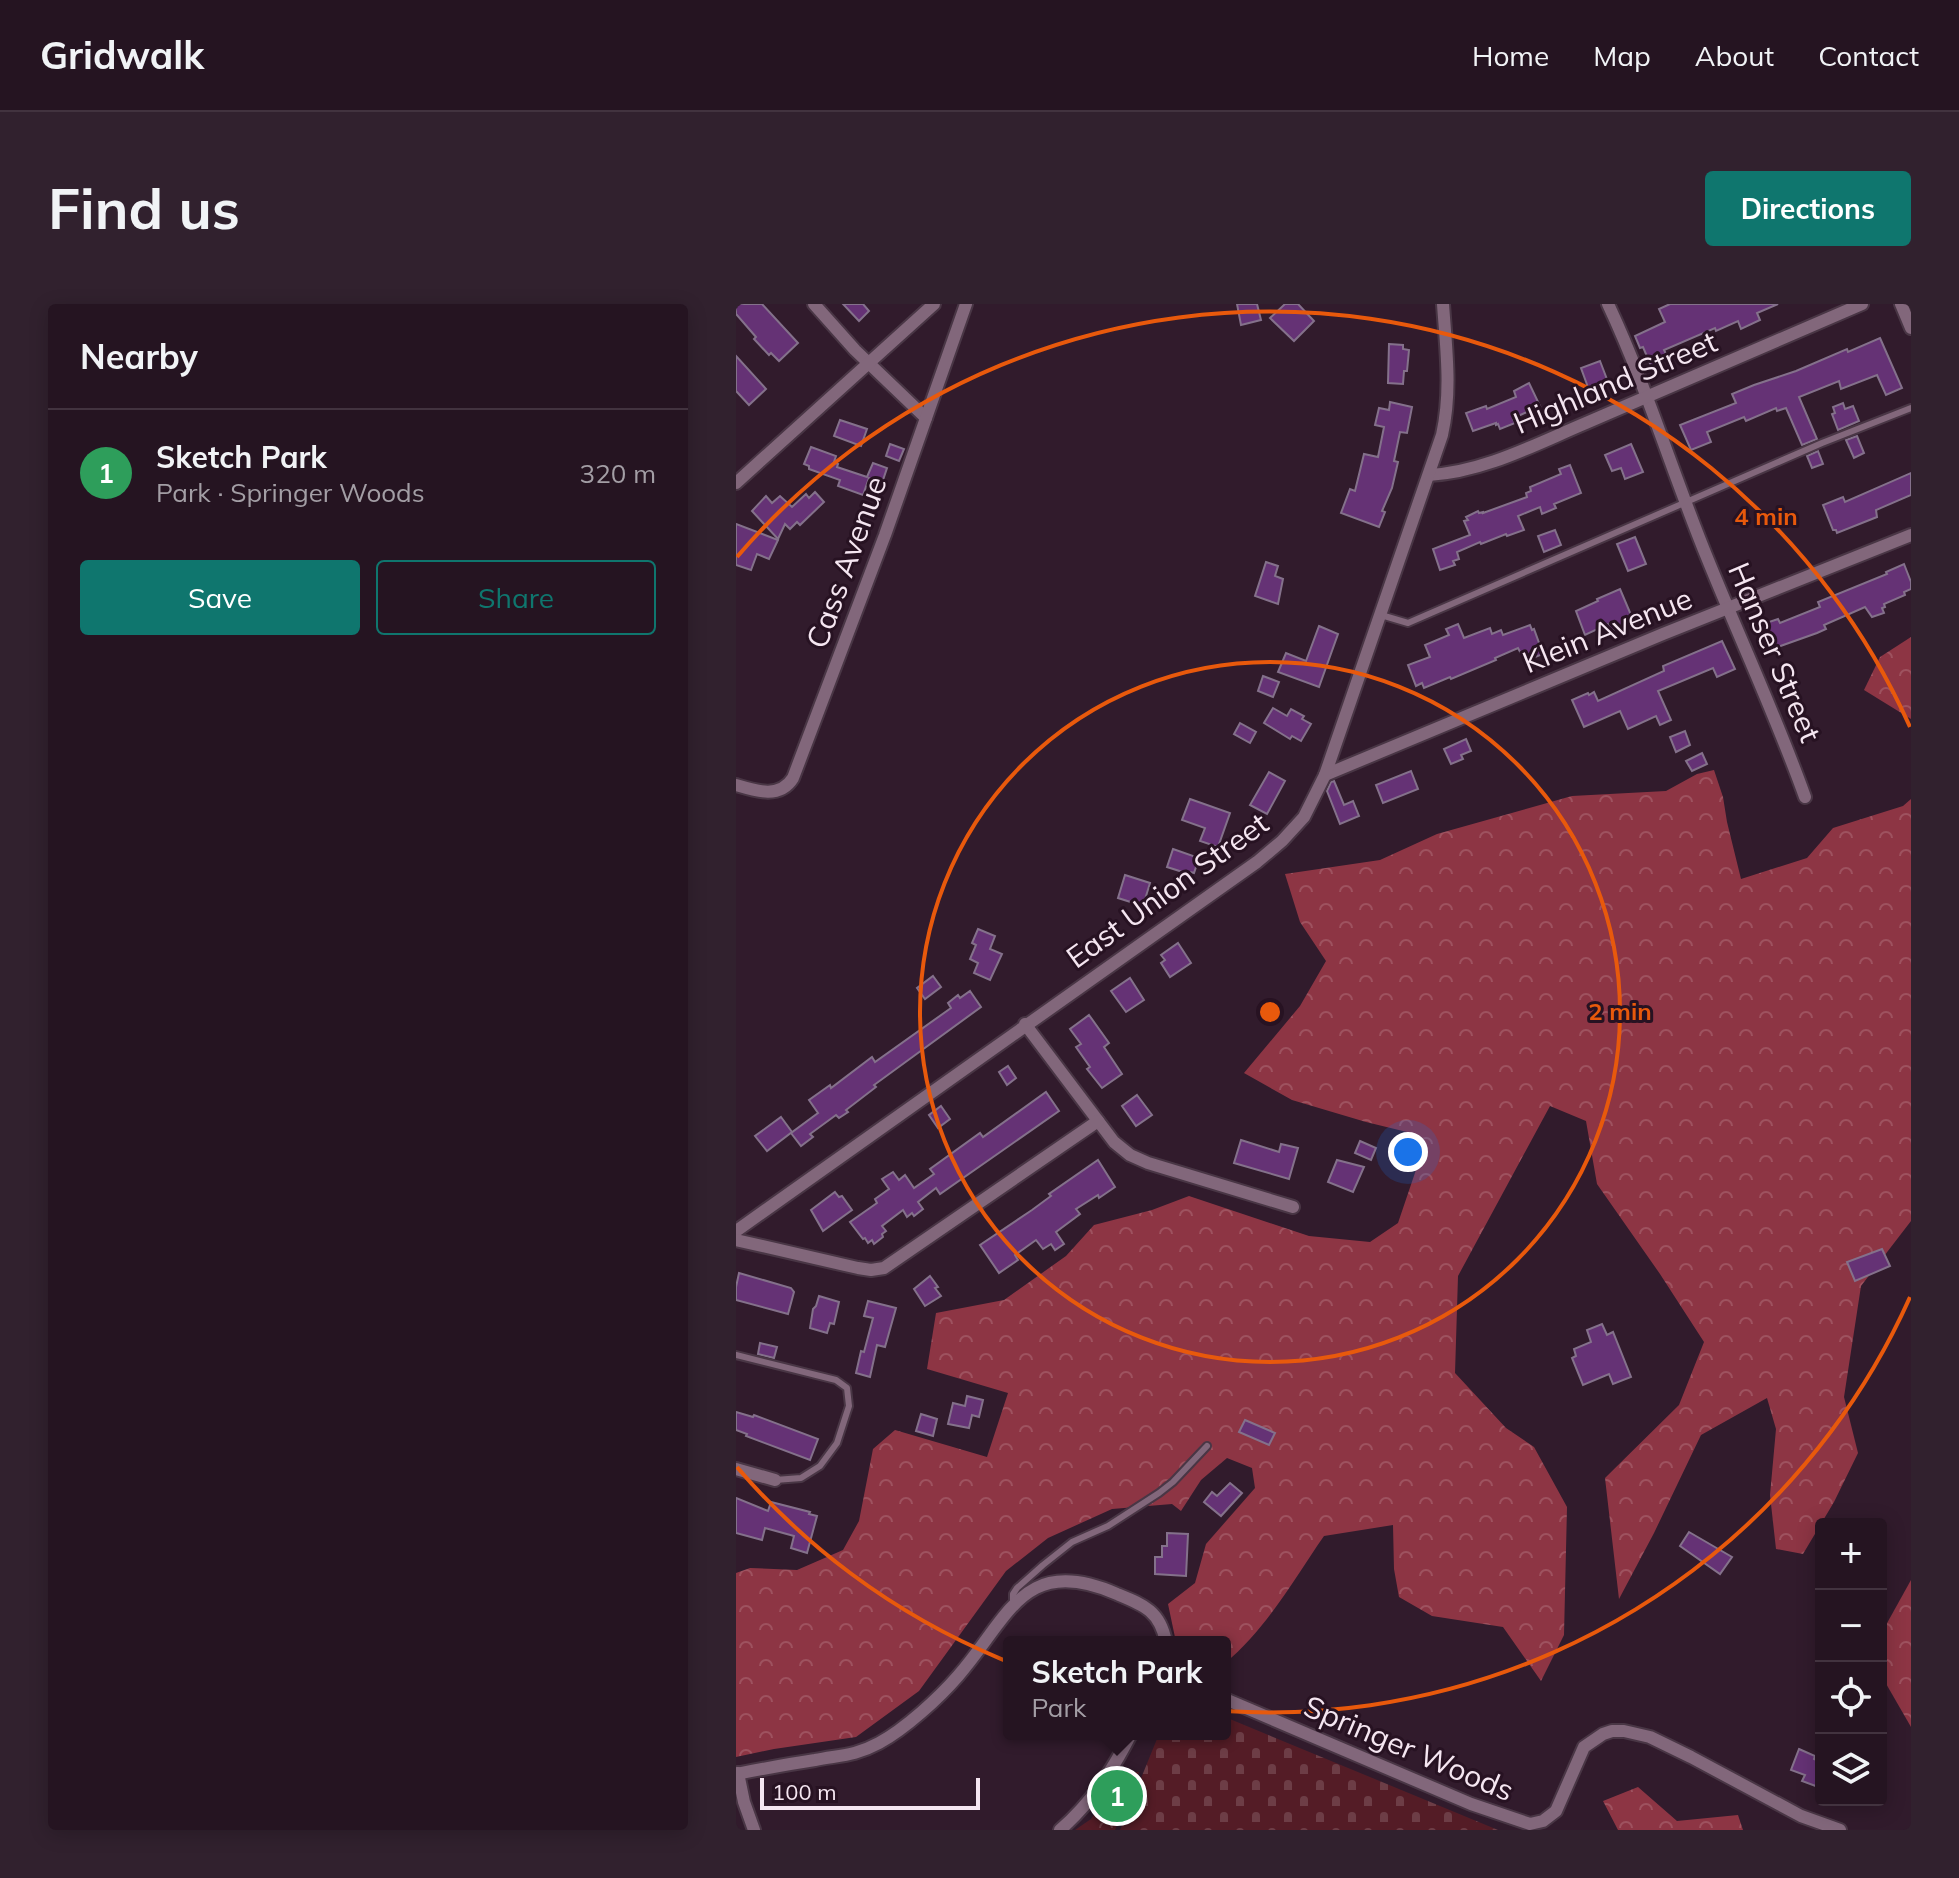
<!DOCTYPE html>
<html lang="en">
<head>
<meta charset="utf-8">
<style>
  body { margin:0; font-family:Mulish,sans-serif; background:#31212e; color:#f1f3f6 }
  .controls { position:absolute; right:24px; bottom:24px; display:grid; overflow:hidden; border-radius:8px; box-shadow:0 4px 20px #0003 }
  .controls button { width:72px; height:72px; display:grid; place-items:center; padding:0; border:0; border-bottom:2px solid #42333f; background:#251421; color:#f1f3f6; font:40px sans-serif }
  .scale { position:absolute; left:24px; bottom:20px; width:220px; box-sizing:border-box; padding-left:8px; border:4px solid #f5e6f1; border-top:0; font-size:22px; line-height:28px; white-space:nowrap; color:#f5e6f1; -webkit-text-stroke:6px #271222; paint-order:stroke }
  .you { position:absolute; left:672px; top:848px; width:28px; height:28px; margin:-20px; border:6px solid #fff; border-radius:50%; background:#1a73e8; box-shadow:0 0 0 12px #1a73e833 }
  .badge { display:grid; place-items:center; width:52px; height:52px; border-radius:50%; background:#0f766e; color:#fff; font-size:26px; font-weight:700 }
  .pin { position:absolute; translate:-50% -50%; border:4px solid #fff; box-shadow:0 2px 8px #0006 }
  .popup { position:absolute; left:267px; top:1332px; width:228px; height:104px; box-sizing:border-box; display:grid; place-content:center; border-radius:8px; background:#251421; filter:drop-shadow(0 2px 6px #0005); font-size:26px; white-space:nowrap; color:#a39ea5 }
  .popup b { font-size:30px; color:#f1f3f6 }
  .popup::after { content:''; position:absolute; left:50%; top:100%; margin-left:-16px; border:16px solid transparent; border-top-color:#251421 }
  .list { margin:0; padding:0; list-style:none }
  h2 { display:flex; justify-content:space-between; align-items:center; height:104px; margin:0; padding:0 32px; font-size:34px }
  h2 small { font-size:26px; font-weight:400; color:#a39ea5 }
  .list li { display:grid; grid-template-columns:52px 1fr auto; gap:24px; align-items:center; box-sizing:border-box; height:128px; padding:0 32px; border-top:2px solid #42333f }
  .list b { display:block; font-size:30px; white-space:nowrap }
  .list p { margin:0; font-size:26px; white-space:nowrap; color:#a39ea5 }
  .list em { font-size:26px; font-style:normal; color:#a39ea5 }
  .actions { display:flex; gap:16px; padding:24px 32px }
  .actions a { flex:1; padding:18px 0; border:2px solid #0f766e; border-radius:8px; text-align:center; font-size:28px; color:#0f766e }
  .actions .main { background:#0f766e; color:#fff }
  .icon { flex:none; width:44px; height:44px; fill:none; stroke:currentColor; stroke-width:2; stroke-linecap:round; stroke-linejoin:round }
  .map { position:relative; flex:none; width:1175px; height:1526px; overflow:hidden; border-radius:8px }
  header { display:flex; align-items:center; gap:48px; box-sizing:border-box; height:112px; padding:0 40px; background:#251421; border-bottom:2px solid #42333f }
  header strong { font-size:38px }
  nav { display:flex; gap:44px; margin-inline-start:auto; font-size:28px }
  .intro { display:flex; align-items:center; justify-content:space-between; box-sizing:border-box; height:192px; padding:0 48px }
  h1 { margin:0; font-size:56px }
  .button { padding:20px 36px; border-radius:8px; background:#0f766e; color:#fff; font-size:28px; font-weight:700 }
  main { display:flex; gap:48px; padding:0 48px }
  aside { flex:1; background:#251421; border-radius:8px; box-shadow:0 4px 20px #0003 }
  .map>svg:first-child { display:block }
  .forest { fill:url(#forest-crowns) }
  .cemetery { fill:url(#cemetery-stones) }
  .park { fill:url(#park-crowns) }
  .building { fill:#653275; stroke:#84718b; stroke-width:2 }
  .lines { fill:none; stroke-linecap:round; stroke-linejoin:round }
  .lane-casing { stroke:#493645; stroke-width:10 }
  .street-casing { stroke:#493645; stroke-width:16 }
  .lane { stroke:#82677b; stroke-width:6 }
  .street { stroke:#82677b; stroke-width:12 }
  .ring { fill:none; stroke:#e8590c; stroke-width:4 }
  .labels { text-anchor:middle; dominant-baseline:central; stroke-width:6; stroke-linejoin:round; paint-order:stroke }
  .street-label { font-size:30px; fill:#f5e6f1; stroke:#271222 }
  .centre { fill:#e8590c; stroke:#271222; stroke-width:4 }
  .ring-label { font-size:24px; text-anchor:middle; font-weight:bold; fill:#e8590c; stroke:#271222; stroke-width:6; stroke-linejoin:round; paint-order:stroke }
</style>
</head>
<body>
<header>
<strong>Gridwalk</strong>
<nav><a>Home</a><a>Map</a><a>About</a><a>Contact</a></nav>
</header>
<div class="intro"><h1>Find us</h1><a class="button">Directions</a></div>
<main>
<aside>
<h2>Nearby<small></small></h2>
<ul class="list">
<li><span class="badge" style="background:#2e9e5b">1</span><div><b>Sketch Park</b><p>Park · Springer Woods</p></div><em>320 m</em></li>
</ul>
<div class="actions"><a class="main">Save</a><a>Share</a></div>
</aside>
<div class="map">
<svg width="1175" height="1526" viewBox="0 0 1175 1526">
  <defs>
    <pattern id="forest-crowns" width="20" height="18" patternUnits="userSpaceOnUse" patternTransform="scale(2)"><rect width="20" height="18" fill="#8d3544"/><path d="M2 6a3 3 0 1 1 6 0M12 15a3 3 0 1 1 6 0" fill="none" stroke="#9e525f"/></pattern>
    <pattern id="cemetery-stones" width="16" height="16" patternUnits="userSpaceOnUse" patternTransform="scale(2)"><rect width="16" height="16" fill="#541c26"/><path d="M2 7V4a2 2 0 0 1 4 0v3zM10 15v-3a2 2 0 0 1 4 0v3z" fill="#6d3d46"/></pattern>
    <pattern id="park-crowns" width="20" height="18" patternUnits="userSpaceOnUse" patternTransform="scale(2)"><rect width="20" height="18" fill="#541c26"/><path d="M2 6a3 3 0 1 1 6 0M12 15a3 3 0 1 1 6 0" fill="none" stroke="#6d3d46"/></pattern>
  </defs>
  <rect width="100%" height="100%" fill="#311b2c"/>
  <!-- forest -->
  <g class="forest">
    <polygon points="1175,333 1175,415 1128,386 1144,353"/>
    <path d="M978,466L987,493L991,518L1005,575L1071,554L1097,524L1167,502L1175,495V917L1125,982L1108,1093L1122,1149L1098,1198L1067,1250L1040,1245L1034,1191L1040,1125L1031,1094L965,1131L918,1229L883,1295L869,1174L943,1101L968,1038L924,970L861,880L850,817L814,802L722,972L719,1069L770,1124L798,1143L831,1203L828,1331L805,1377L767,1323L696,1312L663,1293L658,1265L657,1221L588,1232C558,1275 530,1326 489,1359V1338H440L432,1300L459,1279L470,1240L519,1184L516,1164L491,1154L465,1176L445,1207L436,1200L376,1205L312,1234L270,1267L183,1387L120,1433L38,1445L0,1453V1269L14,1264L61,1266L107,1246L123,1217L137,1145L159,1126L251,1153L272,1089L191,1065L200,1009L268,996L330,952L358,921L416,906L453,892L573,932L634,938L662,919L683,857L671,828L630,818L556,796L508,769L564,702L590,657L564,618L549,570L644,556L701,530L836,492L930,487L961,470Z"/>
    <polygon points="1175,1276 1175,1423 1145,1371 1145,1330"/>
    <polygon points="902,1483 941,1517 1002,1511 1007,1526 882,1526 867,1497"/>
  </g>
  <!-- cemetery -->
  <polygon class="cemetery" points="489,1413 762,1526 384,1526 423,1430 489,1430"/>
  <!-- park -->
  <polygon class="park" points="403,1468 379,1526 339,1526 355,1515 384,1469"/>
  <!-- building -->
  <g class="building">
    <polygon points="0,0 26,0 62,39 43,57 35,49 33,51 18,35 20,33 0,10"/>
    <polygon points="107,0 127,0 133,7 123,17"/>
    <polygon points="501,0 521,0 525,16 505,21"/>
    <polygon points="549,0 562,0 578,17 558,37 534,14"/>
    <polygon points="934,0 1042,0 1021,9 1024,16 1005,25 1002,17 980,27 979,24 928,46 932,54 915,62 907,43 904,44 899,32 929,18 923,5"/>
    <polygon points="1144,34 1166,84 1150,91 1141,71 1105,85 1103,77 1063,93 1081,135 1066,141 1050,104 1041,107 1040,104 1010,117 1008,113 971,128 975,138 955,146 944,121 1000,99 996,90 1018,81 1060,67 1111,45 1112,48"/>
    <polygon points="653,40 667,41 667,45 673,46 671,67 668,67 667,80 652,79"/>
    <polygon points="0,52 30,85 13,101 0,87"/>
    <polygon points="864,57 872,78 853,86 845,64"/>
    <polygon points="793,79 804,102 780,113 777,115 779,119 764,125 762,120 760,121 760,119 737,127 730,109 750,102 751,105 780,93 778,87"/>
    <polygon points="654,98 676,103 671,129 664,128 658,157 662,158 656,184 646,207 649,208 643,223 605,209 614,185 619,187 628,150 642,153 648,123 639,121 643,104 653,106"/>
    <polygon points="1107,99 1109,105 1117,102 1123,117 1102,126 1096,110 1099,109 1097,103"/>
    <polygon points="104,116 131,125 125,142 98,132"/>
    <polygon points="1121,132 1128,149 1118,154 1110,136"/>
    <polygon points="154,140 168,145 163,157 150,152"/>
    <polygon points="895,140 907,168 889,175 885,164 876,167 869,151"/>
    <polygon points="75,143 100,152 98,158 102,160 101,163 131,173 137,159 151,164 146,179 133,174 127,191 102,182 104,176 73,165 73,162 68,160"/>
    <polygon points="1082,147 1087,160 1076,164 1071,152"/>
    <polygon points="834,161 845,189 818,200 820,204 806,210 804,203 782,212 788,226 771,232 770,230 745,240 744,238 721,248 723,255 717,257 719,261 704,266 697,245 734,231 728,217 732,216 730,213 742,207 743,209 747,208 747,209 791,193 790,189 795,187 794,183 825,170 823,165"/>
    <polygon points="1175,169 1175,191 1140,206 1141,213 1101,229 1100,226 1097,226 1087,201 1107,193 1109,198"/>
    <polygon points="79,188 88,198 64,221 61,218 54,225 49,220 42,235 16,207 30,192 36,199 44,192 56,203 70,190 73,194"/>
    <polygon points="0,220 42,236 33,255 21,250 15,266 0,261"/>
    <polygon points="819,226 825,241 808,248 802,232"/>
    <polygon points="899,233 910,260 892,267 881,240"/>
    <polygon points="530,258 542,262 539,272 547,275 542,300 519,292"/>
    <polygon points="1168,260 1175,278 1175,285 1168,288 1169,291 1148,300 1149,303 1146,304 1148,309 1136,313 1129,303 1088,321 1090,325 1081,329 1039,344 1038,341 1036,342 1029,325 1032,324 1030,319 1042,315 1044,319 1084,303 1082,298 1151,270 1150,268"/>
    <polygon points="884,285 898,318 875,327 872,320 849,331 840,307 862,297 861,295"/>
    <polygon points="722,320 728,334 754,324 756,330 765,326 767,331 794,321 796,326 798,325 807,350 789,357 782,344 759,354 760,356 715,375 714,373 688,384 686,379 680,382 672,361 694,353 689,341 713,331 710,325"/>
    <polygon points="583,322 602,330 583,383 542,368 550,349 570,357"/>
    <polygon points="986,337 999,365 981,373 977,364 922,387 935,416 924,421 920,412 892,425 884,407 848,423 836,396 852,389 853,391 858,388 862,397 928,367 927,362"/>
    <polygon points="527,372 543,378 537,393 522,387"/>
    <polygon points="537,404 551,412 555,405 568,412 566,415 575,420 565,437 556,432 554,435 528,419"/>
    <polygon points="504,419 520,428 514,439 498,430"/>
    <polygon points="949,427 954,441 940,448 934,433"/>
    <polygon points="730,435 735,447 725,451 727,455 715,460 708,445"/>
    <polygon points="966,449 971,460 956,467 950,457"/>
    <polygon points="675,467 682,485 647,499 640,481"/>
    <polygon points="533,468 549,477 531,510 514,501"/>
    <polygon points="598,477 608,501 617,497 623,512 604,520 591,487 595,478"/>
    <polygon points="454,495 494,509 482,543 464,537 469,524 446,516"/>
    <polygon points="437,545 463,554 458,569 454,568 453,570 431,563"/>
    <polygon points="389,571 414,579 407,602 382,594"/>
    <polygon points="242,625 259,632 254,645 266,650 254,676 238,669 242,659 234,655 240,641 236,639"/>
    <polygon points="442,639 455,659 434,673 425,659 429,656 425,651"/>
    <polygon points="197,672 205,683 189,695 181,684"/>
    <polygon points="394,674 408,696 390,708 375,687"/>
    <polygon points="234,687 245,703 138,781 140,783 110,806 112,808 103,814 100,811 74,830 77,833 65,842 55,829 82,809 73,796 94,781 95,784 136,753 139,758 215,704 212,699 222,691 224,694"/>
    <polygon points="353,711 373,739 368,743 386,770 366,784 351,765 354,763 340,743 345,740 334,725"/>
    <polygon points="272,762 280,774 271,781 263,768"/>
    <polygon points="310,788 323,807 204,890 200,884 182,898 187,905 178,912 176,909 171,913 167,906 146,922 150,927 146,930 147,933 138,940 136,936 132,939 129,934 127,935 114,918 141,899 139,895 153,885 146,875 157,868 163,876 169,871 178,884 198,870 194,865 244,829 247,833"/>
    <polygon points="401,791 416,811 400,822 386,802"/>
    <polygon points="205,802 214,815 202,824 193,811"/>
    <polygon points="45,813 56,828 31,847 19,832"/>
    <polygon points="505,836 543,848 545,840 562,844 553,875 498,859"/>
    <polygon points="624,837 640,844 635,856 619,849"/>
    <polygon points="362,856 379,883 363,894 362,891 340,905 344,910 320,928 328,940 319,946 315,940 307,945 300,936 279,951 282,956 263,969 244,941 296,906 315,892 313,890"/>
    <polygon points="601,856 628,863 617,888 592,878"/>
    <polygon points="99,888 103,893 106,892 116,906 87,927 75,906"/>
    <polygon points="1146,945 1154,962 1119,977 1111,958"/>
    <polygon points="3,969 55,984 58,988 52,1010 0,996 0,983"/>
    <polygon points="194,972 202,983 199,984 205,992 189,1002 178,985"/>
    <polygon points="83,992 103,998 98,1020 94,1019 91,1029 74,1024 77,1005 80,1002"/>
    <polygon points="132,997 160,1004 149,1043 141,1041 134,1073 120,1069 125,1047 128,1048 137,1014 128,1012"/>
    <polygon points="866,1020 871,1031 877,1028 895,1073 877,1080 873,1070 847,1081 836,1054 840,1052 838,1045 855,1038 851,1026"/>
    <polygon points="24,1039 41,1043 38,1054 22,1050"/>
    <polygon points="231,1092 247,1096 243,1113 236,1111 233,1124 212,1120 217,1099 229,1102"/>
    <polygon points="0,1108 17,1113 18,1111 82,1135 74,1156 10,1132 11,1130 0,1126"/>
    <polygon points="185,1110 201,1115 197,1132 180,1127"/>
    <polygon points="509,1116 539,1129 533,1141 503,1128"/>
    <polygon points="494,1179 506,1189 485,1212 468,1198 476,1188 481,1192"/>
    <polygon points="0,1194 32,1207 35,1198 74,1208 73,1210 81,1212 71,1249 55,1244 58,1232 29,1224 26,1236 0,1229"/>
    <polygon points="953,1228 996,1253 984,1270 944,1242"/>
    <polygon points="431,1229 452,1230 450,1272 419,1270 419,1253 426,1253 426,1242 431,1242"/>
    <polygon points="1063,1445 1079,1452 1078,1455 1085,1458 1085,1484 1066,1477 1069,1471 1055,1466"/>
  </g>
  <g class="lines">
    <!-- lane casing -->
    <g class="lane-casing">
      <g id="lane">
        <polyline points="645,311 672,319 1086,139 1175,104"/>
        <polyline points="0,1051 100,1076 111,1084 113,1102 101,1139 84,1162 65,1174 39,1176"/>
        <polyline points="277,1300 277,1290 281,1284 307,1261 336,1238 372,1222 423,1189 437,1178 471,1142"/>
      </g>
    </g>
    <!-- street casing -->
    <g class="street-casing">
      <g id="street">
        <polyline points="78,0 119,46 190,114"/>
        <path d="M872,0C911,83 937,171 972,256C1004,335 1040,412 1069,493"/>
        <polyline points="1165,0 1175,24"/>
        <path d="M693,171C748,168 800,140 850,119C942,80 1034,40 1126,0"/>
        <polyline points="0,179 198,0"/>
        <polyline points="589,471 927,330 1175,231"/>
        <path d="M0,481C20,487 44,495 57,474L149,231L230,0"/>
        <polyline points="289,720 378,838 394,851 412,859 557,903"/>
        <path d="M0,927L521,558L546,537L568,513L589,471L706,131C716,87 710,44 707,0"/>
        <polyline points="0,936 122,964 135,966 148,964 362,817"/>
        <polyline points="0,1165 39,1176"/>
        <polyline points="489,1395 735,1500 794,1520 807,1517 820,1507 848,1443 867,1430 876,1427 888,1427 914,1433 955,1453 1065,1512 1104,1526"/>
        <polyline points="2,1469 8,1498 18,1526"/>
        <path d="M0,1470C26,1465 52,1460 79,1456C104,1451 119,1452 143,1439C169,1425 203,1394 222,1372C273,1314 287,1249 381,1290C408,1301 424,1307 430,1338"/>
        <path d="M324,1526C356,1498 376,1467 395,1430"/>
      </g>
    </g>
    <!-- lane -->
    <use href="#lane" class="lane"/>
    <!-- street -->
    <use href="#street" class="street"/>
  </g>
  <!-- distance rings -->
  <g class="ring">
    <circle cx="534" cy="708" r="350"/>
    <path d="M1174 993A701 701 0 0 1 1 1163M1 253A701 701 0 0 1 1174 423"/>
  </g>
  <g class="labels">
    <!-- street labels -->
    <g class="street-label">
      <text transform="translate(879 78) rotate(-23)">Highland Street</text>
      <text transform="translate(110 258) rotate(-70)">Cass Avenue</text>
      <text transform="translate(871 326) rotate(-22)">Klein Avenue</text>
      <text transform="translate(1039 348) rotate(67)">Hanser Street</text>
      <text transform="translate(431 586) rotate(-36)">East Union Street</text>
      <text transform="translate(673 1444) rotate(23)">Springer Woods</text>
    </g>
  </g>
  <circle cx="534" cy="708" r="12" class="centre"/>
  <g class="ring-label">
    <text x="1030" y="221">4 min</text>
    <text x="884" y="716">2 min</text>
  </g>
</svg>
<div class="controls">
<button>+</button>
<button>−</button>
<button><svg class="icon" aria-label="locate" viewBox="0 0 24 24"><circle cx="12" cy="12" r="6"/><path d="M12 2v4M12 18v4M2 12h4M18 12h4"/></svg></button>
<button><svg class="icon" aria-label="layers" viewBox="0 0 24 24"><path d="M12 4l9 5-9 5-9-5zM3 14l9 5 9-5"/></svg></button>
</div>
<div class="scale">100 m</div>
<div class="you"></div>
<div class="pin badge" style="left:381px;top:1492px;background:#2e9e5b">1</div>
<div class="popup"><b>Sketch Park</b>Park</div>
</div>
</main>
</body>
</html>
